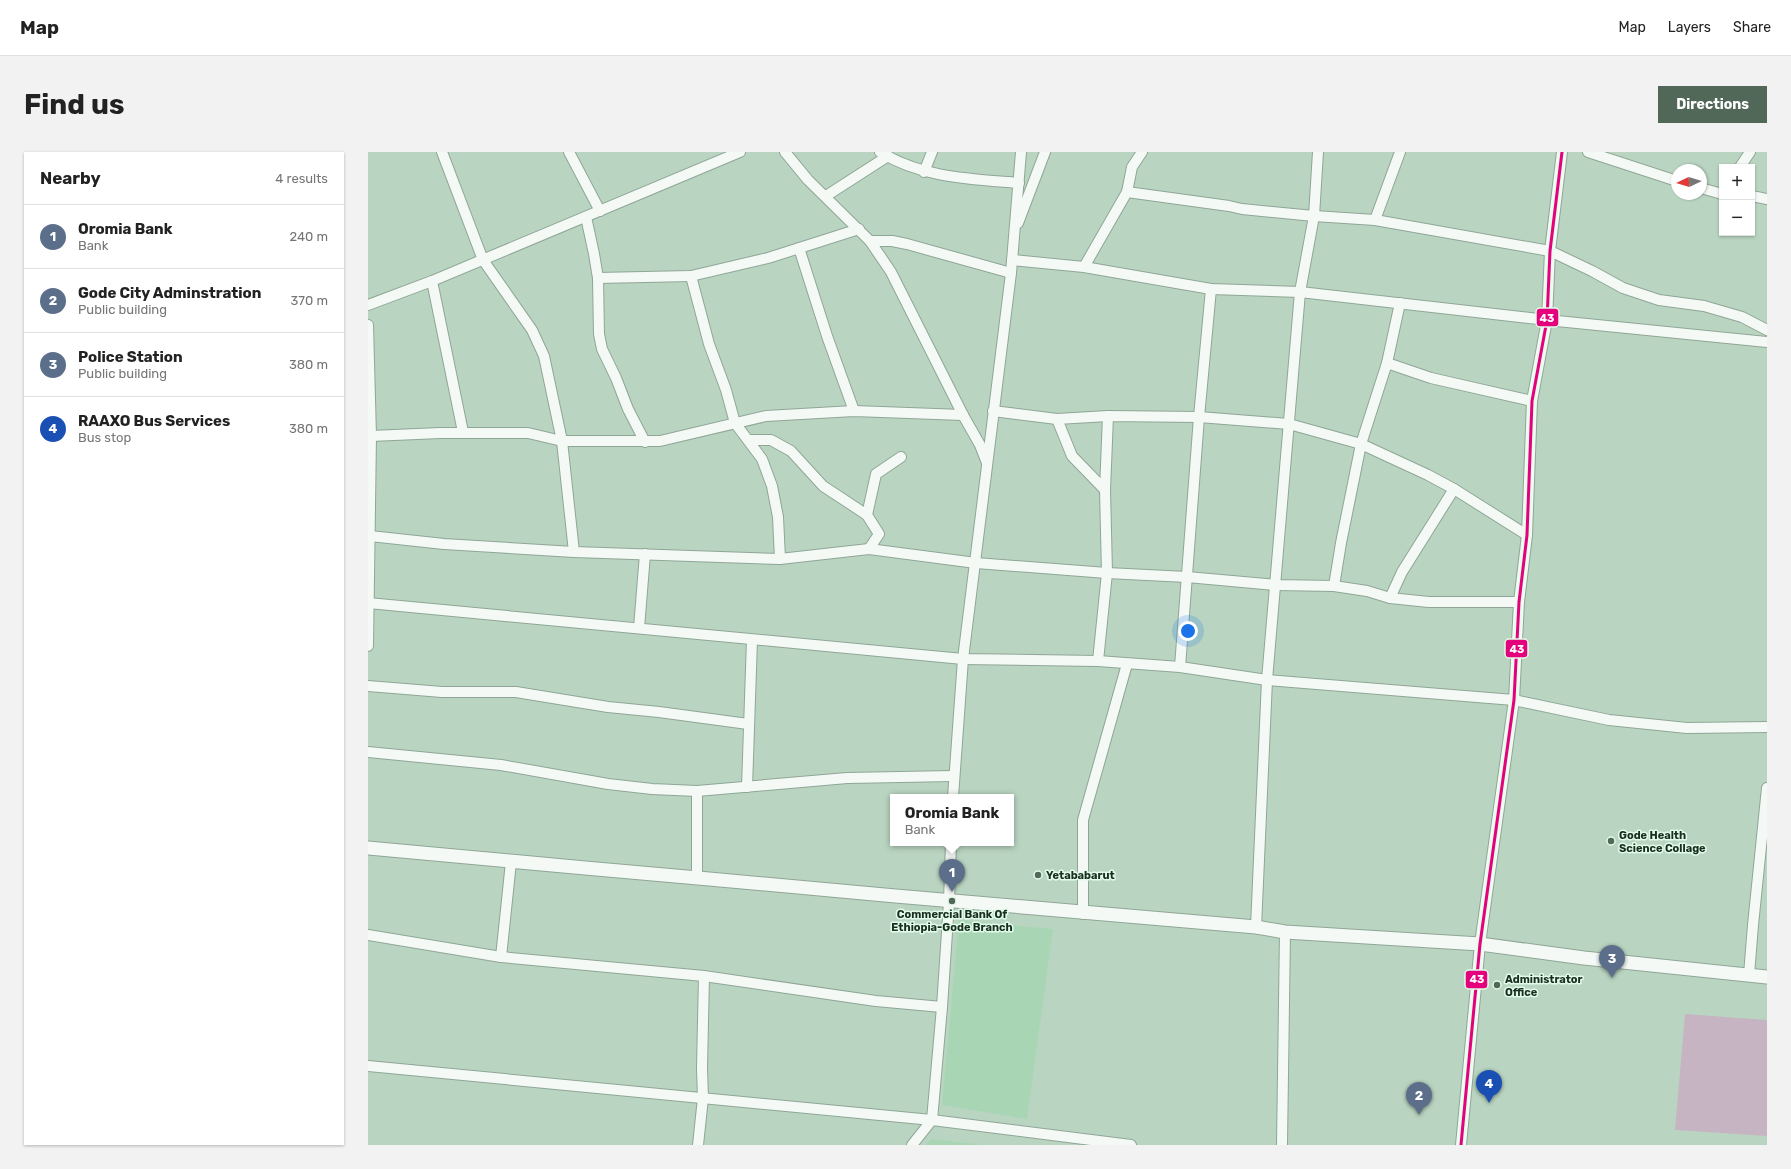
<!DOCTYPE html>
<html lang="en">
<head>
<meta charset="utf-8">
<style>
  body { margin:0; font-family:Rubik,sans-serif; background:#f2f2f2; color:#222 }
  .controls { position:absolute; right:12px; top:12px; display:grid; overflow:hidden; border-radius:0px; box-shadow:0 1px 3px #0004 }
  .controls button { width:36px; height:36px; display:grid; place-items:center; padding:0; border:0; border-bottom:1px solid #e0e0e0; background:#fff; color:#222; font:20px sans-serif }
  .compass { position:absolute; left:1303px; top:12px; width:36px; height:36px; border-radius:50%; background:#fff; box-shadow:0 1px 3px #0004; rotate:266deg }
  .you { position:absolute; left:820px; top:479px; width:14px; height:14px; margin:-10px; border:3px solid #fff; border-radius:50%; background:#1a73e8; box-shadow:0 0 0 6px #1a73e833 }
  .badge { display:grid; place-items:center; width:26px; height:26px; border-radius:50%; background:#516858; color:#fff; font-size:13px; font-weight:700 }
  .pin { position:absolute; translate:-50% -33px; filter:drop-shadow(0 1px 2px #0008) }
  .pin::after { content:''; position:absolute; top:21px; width:14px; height:12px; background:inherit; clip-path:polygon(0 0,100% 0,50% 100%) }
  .popup { position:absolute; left:522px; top:642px; width:124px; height:52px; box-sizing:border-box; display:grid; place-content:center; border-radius:0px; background:#fff; filter:drop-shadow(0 1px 3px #0005); font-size:13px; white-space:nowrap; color:#767676 }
  .popup b { font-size:15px; color:#222 }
  .popup::after { content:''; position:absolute; left:50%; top:100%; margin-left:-8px; border:8px solid transparent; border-top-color:#fff }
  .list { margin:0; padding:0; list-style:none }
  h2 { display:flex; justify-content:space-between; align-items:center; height:52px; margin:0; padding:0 16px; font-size:17px }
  h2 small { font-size:13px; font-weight:400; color:#767676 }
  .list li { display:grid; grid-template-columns:26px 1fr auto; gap:12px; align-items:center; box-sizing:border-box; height:64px; padding:0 16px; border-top:1px solid #e0e0e0 }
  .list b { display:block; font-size:15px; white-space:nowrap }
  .list p { margin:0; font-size:13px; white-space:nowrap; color:#767676 }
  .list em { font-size:13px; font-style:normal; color:#767676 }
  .map { position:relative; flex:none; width:1399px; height:993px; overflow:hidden; border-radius:0px }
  header { display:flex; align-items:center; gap:24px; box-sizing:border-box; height:56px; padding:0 20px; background:#fff; border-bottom:1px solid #e0e0e0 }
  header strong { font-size:19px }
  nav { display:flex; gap:22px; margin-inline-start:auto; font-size:14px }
  .intro { display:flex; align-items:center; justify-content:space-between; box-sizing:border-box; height:96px; padding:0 24px }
  h1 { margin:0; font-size:28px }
  .button { padding:10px 18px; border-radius:0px; background:#516858; color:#fff; font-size:14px; font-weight:700 }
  main { display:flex; gap:24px; padding:0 24px }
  aside { flex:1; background:#fff; border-radius:0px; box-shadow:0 1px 3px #0004 }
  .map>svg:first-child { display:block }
  .built { fill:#a8d6b5 }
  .green { fill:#c6b4c3 }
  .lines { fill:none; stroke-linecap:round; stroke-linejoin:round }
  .minor-casing { stroke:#8fa696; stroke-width:12 }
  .tertiary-casing { stroke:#8fa696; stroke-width:15 }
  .minor { stroke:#f4f9f6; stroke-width:10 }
  .tertiary { stroke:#f4f9f6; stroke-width:13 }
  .bus-1-casing { stroke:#e1fce8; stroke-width:6 }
  .bus-1 { stroke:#e5007d; stroke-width:3 }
  .poi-dot { fill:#516858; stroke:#e1fce8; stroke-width:1.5 }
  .labels { text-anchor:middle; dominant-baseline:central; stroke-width:3; stroke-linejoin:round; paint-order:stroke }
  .poi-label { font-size:11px; font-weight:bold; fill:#192e20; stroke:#e1fce8; text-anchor:start }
  .line-badge { stroke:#e1fce8; stroke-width:1.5 }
  .badge-label { font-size:11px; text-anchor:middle; font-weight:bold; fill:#fff }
</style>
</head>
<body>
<header>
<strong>Map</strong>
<nav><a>Map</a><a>Layers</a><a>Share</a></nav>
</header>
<div class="intro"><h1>Find us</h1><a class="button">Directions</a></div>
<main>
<aside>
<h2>Nearby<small>4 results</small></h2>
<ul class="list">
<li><span class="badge" style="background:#5c6f8a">1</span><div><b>Oromia Bank</b><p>Bank</p></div><em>240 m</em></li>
<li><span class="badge" style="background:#5c6f8a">2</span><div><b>Gode City Adminstration</b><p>Public building</p></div><em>370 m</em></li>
<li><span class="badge" style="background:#5c6f8a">3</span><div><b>Police Station</b><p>Public building</p></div><em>380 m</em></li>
<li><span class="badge" style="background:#1a4fb4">4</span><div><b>RAAXO Bus Services</b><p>Bus stop</p></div><em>380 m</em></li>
</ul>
</aside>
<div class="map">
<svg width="1399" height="993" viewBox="0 0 1399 993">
  <rect width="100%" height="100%" fill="#b9d5c1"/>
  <!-- built -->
  <g class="built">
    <polygon points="591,768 685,777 659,967 574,953"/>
    <polygon points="563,987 617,993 558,993"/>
  </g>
  <!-- green -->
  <polygon class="green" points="1317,862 1399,868 1399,984 1307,978"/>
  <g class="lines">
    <!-- minor casing -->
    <g class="minor-casing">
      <g id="minor">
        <polyline points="74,0 115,108 164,178 176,204 194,289 206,400"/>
        <polyline points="201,0 232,59"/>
        <polyline points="417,0 440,28 502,89 523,120 595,263 612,293 619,311"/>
        <path d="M512,0C554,26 603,27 651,31"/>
        <polyline points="1220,0 1309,29"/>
        <polyline points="1372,15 1382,0"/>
        <polyline points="556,20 564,0"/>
        <polyline points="1333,36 1354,42"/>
        <polyline points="759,40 764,15 774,0"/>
        <polyline points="458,44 520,4"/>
        <polyline points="1384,44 1399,47"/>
        <polyline points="218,65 226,102 230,126 231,182 234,197 248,226 260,257 277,290"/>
        <polyline points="1007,68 1032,0"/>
        <polyline points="650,71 677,0"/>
        <polyline points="502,89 524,89 539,92 643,121"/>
        <polyline points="431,96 459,184 486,259"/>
        <polyline points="644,108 716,115 843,137 932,140 1179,168 1399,190"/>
        <polyline points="716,115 759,40 861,54 874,57 946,64 1007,68 1182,99 1224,119 1255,136 1291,148 1336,154 1374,165 1399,178"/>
        <polyline points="323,124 341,192 358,238 367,271 394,307 404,334 410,365 412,407"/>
        <polyline points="230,126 323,124 400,106 491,77"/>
        <polyline points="64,129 95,280"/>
        <polyline points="0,153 64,129 372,0"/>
        <polyline points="0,173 3,284 0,494"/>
        <polyline points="1019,211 1063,226 1164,249"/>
        <polyline points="625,259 689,267 740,264 831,265 921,272 993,292 1060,323 1086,337 1159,383"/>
        <polyline points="689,267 704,304 737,338"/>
        <polyline points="3,284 72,281 160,281 194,289 292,289 398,264 486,259 595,263"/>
        <polyline points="380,288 403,288 423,299 455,334 499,363"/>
        <polyline points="2,384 76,392 206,400 412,407 501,397 608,411 739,421 819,425 908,433 966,434 999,439 1022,446 1061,450 1151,450"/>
        <polyline points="501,397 511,382 499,363 508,322 533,305"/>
        <polyline points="966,434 973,391 993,292 1019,211 1032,151"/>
        <polyline points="1022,446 1034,420 1086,337"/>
        <polyline points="0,451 595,507 730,509 812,515 899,528 1146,548 1241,568 1319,576 1399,575"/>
        <polyline points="271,476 277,402"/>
        <polyline points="730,509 739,421 737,338 740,264"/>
        <polyline points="812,515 831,265 843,137"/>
        <polyline points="0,534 74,540 148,540 240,555 291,560 380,572"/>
        <polyline points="0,600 133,613 240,632 284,637 329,639 479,626 585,624"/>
        <polyline points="379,635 384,488"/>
        <polyline points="585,645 595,507 643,121 653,0"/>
        <polyline points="329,726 329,639"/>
        <polyline points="715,762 715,668 759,512"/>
        <polyline points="888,775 899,528 932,140 946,64 950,0"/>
        <polyline points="0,783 133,805 336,824 508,849 574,855"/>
        <polyline points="133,805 143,710"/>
        <polyline points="1381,823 1385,773 1399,636"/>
        <polyline points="0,914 564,968 763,993"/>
        <polyline points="330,993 335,946 334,916 336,824"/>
        <polyline points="544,993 564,968 574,855 581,750 583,691"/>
        <polyline points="914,993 917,780"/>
        <polyline points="1093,993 1112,792 1146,548 1151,450 1159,383 1164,249 1179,168 1182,99 1194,0"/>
      </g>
    </g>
    <!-- tertiary casing -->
    <g class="tertiary-casing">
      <path id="tertiary" d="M0,696C110,707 220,716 330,726C516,743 701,760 888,775L917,780L1112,792L1216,806L1399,825"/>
    </g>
    <!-- minor -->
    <use href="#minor" class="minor"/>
    <!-- tertiary -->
    <use href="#tertiary" class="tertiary"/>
    <!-- bus-1 casing -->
    <g class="bus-1-casing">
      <polyline id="bus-1" points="1093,993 1112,792 1146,548 1151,450 1159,383 1164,249 1179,168 1182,99 1194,0"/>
    </g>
    <!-- bus-1 -->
    <use href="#bus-1" class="bus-1"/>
  </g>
  <!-- markers -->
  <g class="poi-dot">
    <circle cx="1243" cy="689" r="4"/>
    <circle cx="670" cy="723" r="4"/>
    <circle cx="584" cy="749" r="4"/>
    <circle cx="1129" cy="833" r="4"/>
  </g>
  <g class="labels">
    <!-- poi labels -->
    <g class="poi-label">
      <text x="1251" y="683">Gode Health<tspan x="1251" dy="13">Science Collage</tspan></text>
      <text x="678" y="723">Yetababarut</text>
      <text x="584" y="762" text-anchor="middle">Commercial Bank Of<tspan x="584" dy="13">Ethiopia-Gode Branch</tspan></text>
      <text x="1137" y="827">Administrator<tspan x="1137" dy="13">Office</tspan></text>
    </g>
  </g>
  <g class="line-badge">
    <rect x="1168" y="156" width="23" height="19" rx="4" fill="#e5007d"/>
    <rect x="1137" y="487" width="23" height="19" rx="4" fill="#e5007d"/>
    <rect x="1097" y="818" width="23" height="19" rx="4" fill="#e5007d"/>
  </g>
  <g class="badge-label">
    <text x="1179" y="170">43</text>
    <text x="1149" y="501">43</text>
    <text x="1109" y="831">43</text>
  </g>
</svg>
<div class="controls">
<button>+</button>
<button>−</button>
</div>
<svg class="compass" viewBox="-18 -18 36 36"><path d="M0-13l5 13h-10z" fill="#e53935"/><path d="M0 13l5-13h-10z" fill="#767676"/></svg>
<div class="you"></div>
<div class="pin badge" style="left:584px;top:740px;background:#5c6f8a">1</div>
<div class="popup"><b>Oromia Bank</b>Bank</div>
<div class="pin badge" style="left:1051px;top:963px;background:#5c6f8a">2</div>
<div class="pin badge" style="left:1244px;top:826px;background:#5c6f8a">3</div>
<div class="pin badge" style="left:1121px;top:951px;background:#1a4fb4">4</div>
</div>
</main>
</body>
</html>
